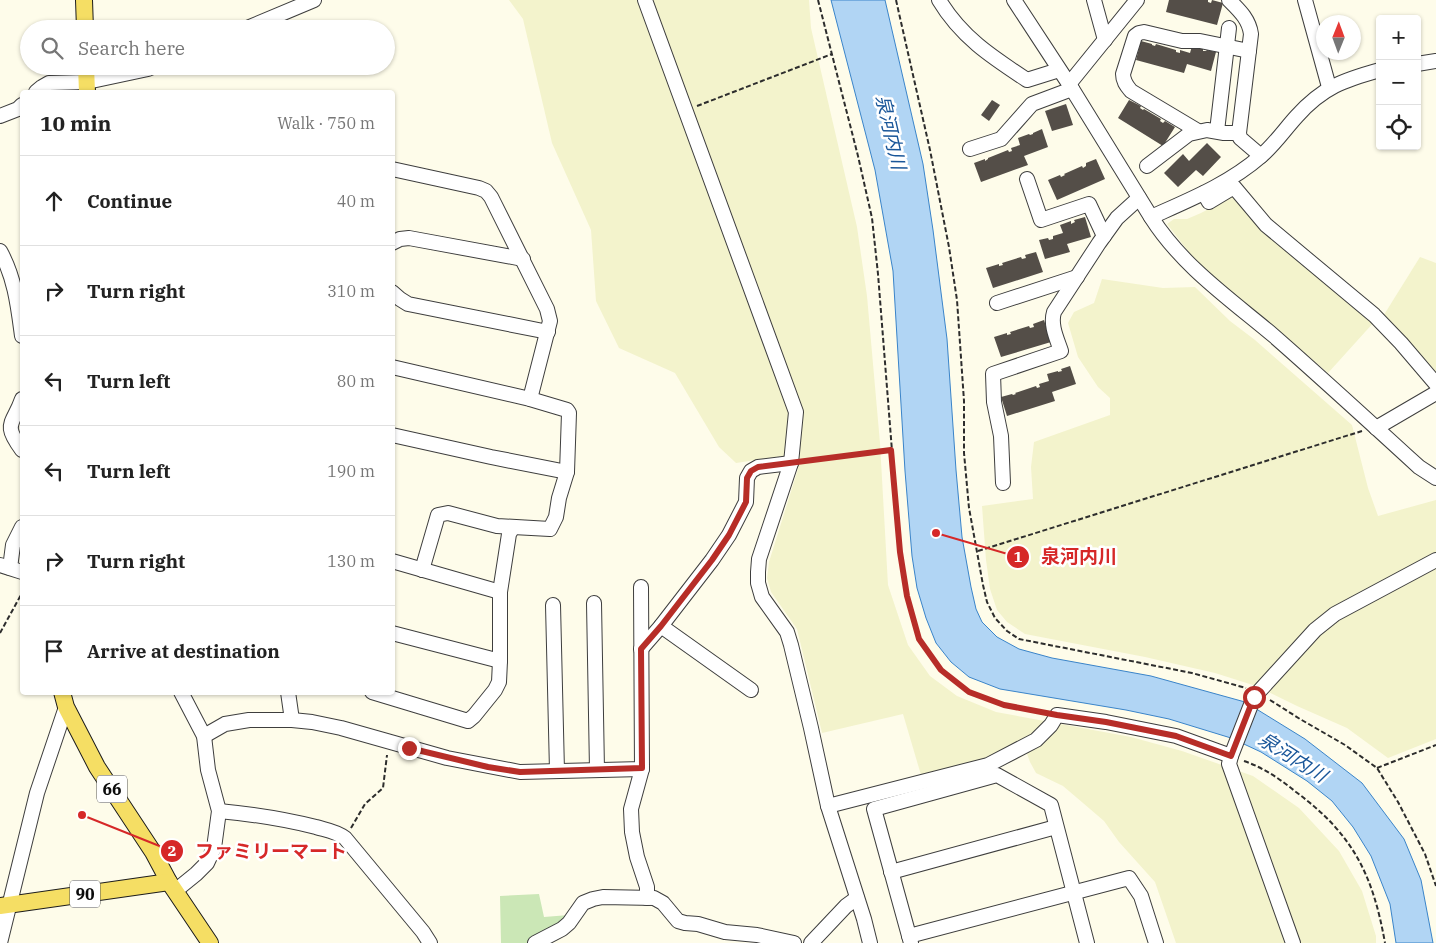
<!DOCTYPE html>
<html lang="en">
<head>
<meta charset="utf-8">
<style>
  body { margin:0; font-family:"IBM Plex Serif","Noto Sans JP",serif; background:#f6f6f6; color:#222 }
  .controls { position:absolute; right:15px; top:15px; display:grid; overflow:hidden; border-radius:5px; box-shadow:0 1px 4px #0004 }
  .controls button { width:45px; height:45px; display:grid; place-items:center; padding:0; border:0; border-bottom:1px solid #e0e0e0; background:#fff; color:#222; font:25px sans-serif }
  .compass { position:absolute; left:1316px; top:15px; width:45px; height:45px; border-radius:50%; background:#fff; box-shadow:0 1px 4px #0004; rotate:1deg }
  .stop { position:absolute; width:15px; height:15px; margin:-11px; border:4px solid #b72d28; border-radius:50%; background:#fff }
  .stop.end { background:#b72d28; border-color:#fff; box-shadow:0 1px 5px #0008 }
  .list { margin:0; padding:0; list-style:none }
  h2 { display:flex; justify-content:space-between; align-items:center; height:65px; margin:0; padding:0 20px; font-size:21px }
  h2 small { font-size:16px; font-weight:400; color:#767676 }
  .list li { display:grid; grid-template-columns:32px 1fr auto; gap:15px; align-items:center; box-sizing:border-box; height:90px; padding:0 20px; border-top:1px solid #e0e0e0 }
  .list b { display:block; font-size:19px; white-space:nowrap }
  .list em { font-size:16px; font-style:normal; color:#767676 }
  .icon { flex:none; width:28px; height:28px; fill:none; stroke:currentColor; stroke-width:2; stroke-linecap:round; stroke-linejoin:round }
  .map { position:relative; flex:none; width:1436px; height:943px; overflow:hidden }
  .search { position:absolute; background:#fff; box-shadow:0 1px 4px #0004; left:20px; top:20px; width:375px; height:55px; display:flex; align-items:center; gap:12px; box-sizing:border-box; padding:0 18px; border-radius:28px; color:#767676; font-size:19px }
  .panel { position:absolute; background:#fff; box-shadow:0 1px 4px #0004; left:20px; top:90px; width:375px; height:605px; border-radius:5px }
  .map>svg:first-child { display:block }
  .farmland { fill:#f3f3cc }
  .green { fill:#cbe7b6 }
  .water { fill:#b1d5f4; stroke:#3a84c9 }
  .building { fill:#544e48 }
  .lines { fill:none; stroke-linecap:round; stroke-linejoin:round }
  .minor-casing { stroke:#3e3e3e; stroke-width:16 }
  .major-casing { stroke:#1c1c1c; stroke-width:18 }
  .path { stroke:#2d2d2d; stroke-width:2; stroke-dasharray:5 2.5; stroke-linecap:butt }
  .minor { stroke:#fff; stroke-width:14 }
  .major { stroke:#f5de64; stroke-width:16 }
  .route { stroke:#b72d28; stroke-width:6 }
  .labels { text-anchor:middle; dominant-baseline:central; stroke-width:5; stroke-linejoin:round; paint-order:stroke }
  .shield { fill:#fff; stroke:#545454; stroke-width:1 }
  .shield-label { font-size:16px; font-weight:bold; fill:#0b0b0b }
  .water-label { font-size:19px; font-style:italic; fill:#195699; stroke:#fff }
  .leader { fill:none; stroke:#d62828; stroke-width:2 }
  .callout-dot { fill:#d62828; stroke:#fff; stroke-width:2 }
  .mark-label { font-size:15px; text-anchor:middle; font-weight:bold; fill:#fff }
  .callout-label { font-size:19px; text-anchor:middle; font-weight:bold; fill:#d62828; stroke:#fff; stroke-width:5; stroke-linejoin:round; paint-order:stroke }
</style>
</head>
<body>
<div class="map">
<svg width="1436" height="943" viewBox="0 0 1436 943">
  <rect width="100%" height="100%" fill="#fefcea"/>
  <!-- farmland -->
  <g class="farmland">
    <polygon points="509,0 809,0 811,28 857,227 867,296 880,443 888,585 908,645 930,676 957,696 996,712 1131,737 1182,751 1253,776 1299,808 1339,851 1362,891 1376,936 1376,943 1176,943 1155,882 1119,842 1104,821 1083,803 1063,786 1036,773 1030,762 1022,740 985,759 921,775 903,714 822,733 797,629 771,592 767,578 769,562 798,469 783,456 736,463 719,447 675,373 619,348 596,301 591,230 552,143 523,19"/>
    <polygon points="1235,195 1375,321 1328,373 1198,264 1167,224 1174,219 1187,219 1201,213"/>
    <polygon points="1420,257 1436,263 1436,377 1382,318"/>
    <polygon points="1102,279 1163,288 1195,287 1230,321 1255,340 1352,425 1368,488 1378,516 1436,500 1436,739 1388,758 1347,728 1297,706 1256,686 1215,673 1145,657 1025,634 1007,622 997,610 990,589 986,560 982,506 1033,499 1031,467 1034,442 1110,415 1110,398 1098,387 1078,357 1068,323 1074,312 1094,303"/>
  </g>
  <!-- green -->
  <polygon class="green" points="539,894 544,917 569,915 559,927 527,943 501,943 500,896"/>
  <!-- water -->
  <polygon class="water" points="831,0 885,0 923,164 933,230 947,339 956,470 962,537 971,587 976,609 982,622 997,637 1019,649 1052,658 1151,676 1245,702 1305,739 1362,783 1404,839 1421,880 1433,943 1396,943 1390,904 1371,856 1353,827 1332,801 1307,781 1261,752 1231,738 1169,719 1126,710 1000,689 969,677 951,662 936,643 926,618 917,588 912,556 905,471 893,271 875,170"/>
  <!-- building -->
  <g class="building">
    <polygon points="1169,0 1208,0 1208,2 1211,3 1212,0 1223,3 1217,25 1166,12"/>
    <polygon points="1141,41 1152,44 1152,45 1155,46 1156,44 1176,50 1176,52 1180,53 1180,50 1190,53 1192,46 1203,49 1203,51 1206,51 1207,50 1216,52 1211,71 1187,64 1184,73 1136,60"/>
    <polygon points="992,100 1000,105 989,121 981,115"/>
    <polygon points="1129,100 1141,106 1140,108 1143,110 1144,109 1161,119 1160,121 1163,123 1165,121 1175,127 1163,146 1118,118"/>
    <polygon points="1066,104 1073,125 1052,131 1045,111"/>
    <polygon points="1042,129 1048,147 1024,156 1028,165 981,182 974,163 985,159 985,161 988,159 988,158 1008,150 1009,152 1012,151 1011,148 1020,145 1018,138 1029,134 1030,135 1033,134 1033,133"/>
    <polygon points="1207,143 1221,157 1203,176 1196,170 1178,187 1164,173 1183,154 1189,161"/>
    <polygon points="1096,159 1105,179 1057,200 1048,180 1060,175 1061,177 1065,175 1064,174 1082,166 1083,168 1086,166 1086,163"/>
    <polygon points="1085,217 1091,237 1067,244 1070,252 1045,259 1039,240 1048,238 1049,240 1053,239 1053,236 1063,233 1060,225 1071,221 1071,224 1075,222 1074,220"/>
    <polygon points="1036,252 1043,272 993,288 986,268 999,264 999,266 1003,265 1002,263 1021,257 1022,259 1026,258 1025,255"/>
    <polygon points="1044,320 1051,342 1001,357 994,337 1007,333 1007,335 1011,334 1010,332 1029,326 1030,328 1034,327 1033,324"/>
    <polygon points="1070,366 1076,384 1052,392 1055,401 1007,416 1001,397 1012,394 1013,395 1016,394 1015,393 1036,386 1037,388 1040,387 1039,384 1049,381 1047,374 1058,371 1058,372 1062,371 1061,369"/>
  </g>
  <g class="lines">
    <!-- minor casing -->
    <g class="minor-casing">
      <g id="minor">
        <polyline points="645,0 796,412 791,463 759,559 758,572 758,583 762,597 787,632 791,645 811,728 828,806 864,919 870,943"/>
        <path d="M939,0C961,37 992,57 1027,80L1059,70"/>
        <path d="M1014,0L1069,84L1151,217C1182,266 1230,299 1274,336C1323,379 1371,423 1419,467L1436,478"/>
        <polyline points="1094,0 1105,40"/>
        <path d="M1229,0C1239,10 1249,19 1251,34L1239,133L1240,138L1261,156"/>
        <polyline points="1305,0 1329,87"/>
        <polyline points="245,29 314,0"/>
        <polyline points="1417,64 1436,61"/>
        <polyline points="1069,84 1137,0"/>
        <polyline points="36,92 42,87 49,83 87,82 148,69 155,66"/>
        <polyline points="0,116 18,109 22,105"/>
        <path d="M1198,131L1131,91C1127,86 1123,82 1123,74L1135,36L1139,33L1144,32L1182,41H1200L1249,51"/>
        <polyline points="1217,131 1229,28"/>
        <polyline points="970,149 1001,139 1032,104 1072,89"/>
        <polyline points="1147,166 1189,134 1207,130 1224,133 1239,133"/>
        <polyline points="392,169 479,188 486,191 491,197 547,309 550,321 530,399"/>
        <polyline points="1027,179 1041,220 1089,204 1104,236"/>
        <polyline points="1204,193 1209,202 1234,187 1266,225 1374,315 1401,343 1436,384"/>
        <path d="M1151,217C1189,200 1229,184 1261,156C1275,144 1285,129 1297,116C1323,87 1344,80 1380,70"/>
        <polyline points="392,243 400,239 409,238 523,259"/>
        <path d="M0,251C15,278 18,306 22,336"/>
        <polyline points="392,292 400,299 408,304 548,332"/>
        <polyline points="997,303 1077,277"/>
        <polyline points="392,367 530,399 567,410 569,413 567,472 559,498 556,517 550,529 497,526 448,513 438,515 422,570"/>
        <path d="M22,399C13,425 2,423 22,450"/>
        <polyline points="1376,428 1436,393"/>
        <polyline points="392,435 491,457 567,472"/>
        <path d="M1003,483L1001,436L994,402L993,374L1061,351C1057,339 1050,325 1054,312L1099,243L1117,218L1139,198"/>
        <polyline points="392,561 500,592"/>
        <polyline points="0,565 22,572"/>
        <polyline points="10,568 13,545 22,527"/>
        <polyline points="594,603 597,770"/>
        <polyline points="553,605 557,771"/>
        <polyline points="661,626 751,690"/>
        <polyline points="392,633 500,661"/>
        <polyline points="641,649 661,626 712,560 729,535 746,502 747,478 751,471 758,467 791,463"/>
        <polyline points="288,692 292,720"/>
        <polyline points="372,692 468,721 474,716 495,690 499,682 500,661 500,592 509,534 513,527"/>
        <polyline points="204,736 225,724 249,720 292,720 312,722 341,728 447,758 520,772 642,769 641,587"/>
        <polyline points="642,769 631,809 632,832 637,857 647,887 647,898"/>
        <polyline points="828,806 988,765 1036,740 1051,725 1057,715 1106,722 1176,736 1231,756"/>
        <path d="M219,811C252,814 284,819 316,827C326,830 336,831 345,838L423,932L430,943"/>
        <polyline points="891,872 1056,827"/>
        <polyline points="175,891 196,874 207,863 214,848 219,811 208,770 204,736 181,692"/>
        <polyline points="909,936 1129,878 1141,896 1156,943"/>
        <polyline points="0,943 37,793 66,707"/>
        <polyline points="535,943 562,929 569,923 583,903 593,899 603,897 654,898 663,903 678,921 685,923 698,924 725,932 757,935 794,943"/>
        <polyline points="811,943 846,906 857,898"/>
        <polyline points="911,943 874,809 997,775 1051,805 1087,943"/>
        <polyline points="1293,943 1229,764 1231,756 1254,697 1315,630 1335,614 1436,560"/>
      </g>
    </g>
    <!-- major casing -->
    <g class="major-casing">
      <g id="major">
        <polyline points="84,0 85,29"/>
        <polyline points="86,66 87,92"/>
        <polyline points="62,692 66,707 97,767 153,852 169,882 210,943"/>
        <polyline points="0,906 169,882"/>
      </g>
    </g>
    <!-- path -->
    <g class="path">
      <polyline points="818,0 858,156 872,218 878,274 900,552 907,596 919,639 941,670 969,692 1004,705 1045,712"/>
      <polyline points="896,0 930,150 949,247 957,300 964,401 964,453 969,508 983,585 987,602 995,618 1007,631 1019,639 1192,673 1246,688"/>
      <polyline points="697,106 832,54"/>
      <polyline points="804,461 891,450"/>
      <polyline points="978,551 1362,431"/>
      <polyline points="0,633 22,593"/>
      <polyline points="1270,700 1300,719 1345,745 1377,768 1398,802 1425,854 1436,886"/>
      <path d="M1244,761C1264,768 1280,779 1296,792C1353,834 1373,875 1385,943"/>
      <polyline points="1377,768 1436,745"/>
      <polyline points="351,828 365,804 383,788 387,755"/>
    </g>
    <!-- minor -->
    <use href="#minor" class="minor"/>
    <!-- major -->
    <use href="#major" class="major"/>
  </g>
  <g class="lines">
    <!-- route -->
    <polyline class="route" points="409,748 488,767 520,772 642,768 641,649 661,626 712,560 729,535 746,502 747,478 751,471 758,467 891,450 900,552 907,596 919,639 941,670 969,692 1004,705 1057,715 1106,722 1176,736 1231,756 1254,697"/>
  </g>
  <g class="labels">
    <!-- shield labels -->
    <g class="shield">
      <rect x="97" y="775.5" width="30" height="27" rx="4"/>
      <rect x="70" y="880.5" width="30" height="27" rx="4"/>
    </g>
    <g class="shield-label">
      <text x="112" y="789">66</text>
      <text x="85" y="894">90</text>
    </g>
    <!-- water labels -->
    <g class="water-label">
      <text transform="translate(891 132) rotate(77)">泉河内川</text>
      <text transform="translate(1293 757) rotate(32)">泉河内川</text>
    </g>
  </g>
  <!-- callouts -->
  <path class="leader" d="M936 533L1018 557M82 815L172 851"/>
  <g class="callout-dot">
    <circle cx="936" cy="533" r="5"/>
    <circle cx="82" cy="815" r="5"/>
    <circle cx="1018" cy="557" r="12"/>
    <circle cx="172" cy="851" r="12"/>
  </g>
  <g class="mark-label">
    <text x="1018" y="562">1</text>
    <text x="172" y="856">2</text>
  </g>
  <g class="callout-label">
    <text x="1079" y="563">泉河内川</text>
    <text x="271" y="858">ファミリーマート</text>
  </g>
</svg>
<div class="controls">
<button>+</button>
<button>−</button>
<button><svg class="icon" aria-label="locate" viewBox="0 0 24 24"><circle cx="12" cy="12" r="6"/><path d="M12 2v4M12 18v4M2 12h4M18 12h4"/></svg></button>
</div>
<svg class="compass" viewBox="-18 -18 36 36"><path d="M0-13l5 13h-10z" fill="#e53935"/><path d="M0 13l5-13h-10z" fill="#767676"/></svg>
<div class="stop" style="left:1254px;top:697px"></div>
<div class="stop end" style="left:409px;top:748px"></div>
<div class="search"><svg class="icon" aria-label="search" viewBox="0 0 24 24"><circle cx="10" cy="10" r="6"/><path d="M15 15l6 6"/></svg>Search here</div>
<section class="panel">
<h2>10 min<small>Walk · 750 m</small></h2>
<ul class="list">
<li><svg class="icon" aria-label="ahead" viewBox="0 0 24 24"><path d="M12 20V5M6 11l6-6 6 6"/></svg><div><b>Continue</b></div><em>40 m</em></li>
<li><svg class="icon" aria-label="right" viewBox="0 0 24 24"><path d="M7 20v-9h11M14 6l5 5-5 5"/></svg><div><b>Turn right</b></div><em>310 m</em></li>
<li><svg class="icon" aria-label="left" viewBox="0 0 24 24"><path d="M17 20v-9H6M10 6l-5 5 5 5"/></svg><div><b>Turn left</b></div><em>80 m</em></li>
<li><svg class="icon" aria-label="left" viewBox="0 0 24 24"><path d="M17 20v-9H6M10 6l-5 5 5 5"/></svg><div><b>Turn left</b></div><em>190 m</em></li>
<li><svg class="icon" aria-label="right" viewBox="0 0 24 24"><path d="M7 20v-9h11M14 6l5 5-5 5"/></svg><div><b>Turn right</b></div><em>130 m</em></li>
<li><svg class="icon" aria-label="arrive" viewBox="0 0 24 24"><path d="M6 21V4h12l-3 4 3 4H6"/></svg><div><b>Arrive at destination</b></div></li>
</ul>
</section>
</div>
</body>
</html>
